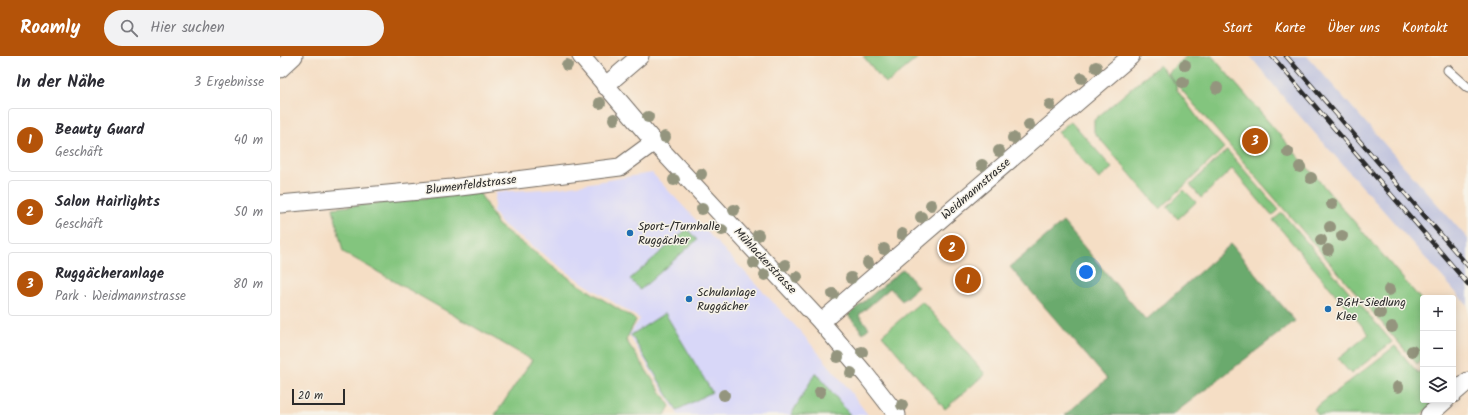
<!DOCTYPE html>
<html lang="de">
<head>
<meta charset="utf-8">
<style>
  body { margin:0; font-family:Kalam,sans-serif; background:#f2f2f3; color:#2b2b33 }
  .controls { position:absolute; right:12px; bottom:12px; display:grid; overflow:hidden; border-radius:4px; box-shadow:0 2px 10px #0003 }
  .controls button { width:36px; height:36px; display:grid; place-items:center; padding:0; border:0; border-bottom:1px solid #e1e1e2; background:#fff; color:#2b2b33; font:20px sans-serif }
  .scale { position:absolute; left:12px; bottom:10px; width:53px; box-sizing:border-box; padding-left:4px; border:2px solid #2b2b2b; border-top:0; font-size:11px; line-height:14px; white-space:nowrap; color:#2b2b2b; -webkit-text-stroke:3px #f7f3e8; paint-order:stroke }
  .you { position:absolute; left:806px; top:216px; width:14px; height:14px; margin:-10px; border:3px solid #fff; border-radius:50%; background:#1a73e8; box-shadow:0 0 0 6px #1a73e833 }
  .badge { display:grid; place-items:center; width:26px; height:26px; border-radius:50%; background:#b45309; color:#fff; font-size:13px; font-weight:700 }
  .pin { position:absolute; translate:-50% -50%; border:2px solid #fff; box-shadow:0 1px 4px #0006 }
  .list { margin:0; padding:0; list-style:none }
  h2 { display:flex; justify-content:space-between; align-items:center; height:52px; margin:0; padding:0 16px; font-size:17px }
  h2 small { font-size:13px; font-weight:400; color:#7c7c81 }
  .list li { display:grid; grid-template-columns:26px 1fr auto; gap:12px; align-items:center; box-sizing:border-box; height:64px; margin:0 8px 8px; padding:0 8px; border:1px solid #e1e1e2; border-radius:4px }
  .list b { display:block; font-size:15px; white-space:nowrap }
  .list p { margin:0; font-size:13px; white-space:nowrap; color:#7c7c81 }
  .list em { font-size:13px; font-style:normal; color:#7c7c81 }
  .icon { flex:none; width:22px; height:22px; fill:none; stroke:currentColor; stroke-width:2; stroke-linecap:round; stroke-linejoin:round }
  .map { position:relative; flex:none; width:1188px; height:359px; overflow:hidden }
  header { display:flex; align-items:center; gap:24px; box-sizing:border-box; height:56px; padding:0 20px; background:#b45309; color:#fff }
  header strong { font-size:19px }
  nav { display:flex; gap:22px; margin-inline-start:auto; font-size:14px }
  .search { width:280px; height:36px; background:#f2f2f3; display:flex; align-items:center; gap:10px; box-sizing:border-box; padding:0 14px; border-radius:22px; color:#7c7c81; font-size:15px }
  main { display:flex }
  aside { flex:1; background:#fff }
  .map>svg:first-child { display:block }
  .built { fill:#d8d7f8 }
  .industrial { fill:#bfc2dd }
  .green { fill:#83c57e; stroke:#577854 }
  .forest { fill:#6aaa6d; stroke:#4a6a4c }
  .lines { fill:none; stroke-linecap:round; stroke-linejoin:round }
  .service-casing { stroke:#726a61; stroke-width:11 }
  .minor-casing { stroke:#726a61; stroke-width:19 }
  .service { stroke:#fff; stroke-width:9 }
  .minor { stroke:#fff; stroke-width:17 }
  .rail-casing { stroke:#2b2b2b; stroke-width:4.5 }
  .rail { stroke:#f7f3e8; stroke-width:3; stroke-dasharray:9; stroke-linecap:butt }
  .tree { fill:#94957e }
  .poi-dot { fill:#1f6fb2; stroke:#f7f3e8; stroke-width:1.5 }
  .labels { text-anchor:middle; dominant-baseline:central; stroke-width:3; stroke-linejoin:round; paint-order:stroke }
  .street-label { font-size:12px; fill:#2b2b2b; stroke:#f7f3e8 }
  .poi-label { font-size:12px; fill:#2b2b2b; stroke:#f7f3e8; text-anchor:start }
</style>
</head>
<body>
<header>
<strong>Roamly</strong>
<div class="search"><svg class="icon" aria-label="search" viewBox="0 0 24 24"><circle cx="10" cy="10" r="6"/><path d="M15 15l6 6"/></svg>Hier suchen</div>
<nav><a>Start</a><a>Karte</a><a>Über uns</a><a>Kontakt</a></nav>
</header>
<main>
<aside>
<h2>In der Nähe<small>3 Ergebnisse</small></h2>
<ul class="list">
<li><span class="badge">1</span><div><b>Beauty Guard</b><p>Geschäft</p></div><em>40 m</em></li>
<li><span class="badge">2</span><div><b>Salon Hairlights</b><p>Geschäft</p></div><em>50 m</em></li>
<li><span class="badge">3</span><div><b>Ruggächeranlage</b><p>Park · Weidmannstrasse</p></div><em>80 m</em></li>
</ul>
</aside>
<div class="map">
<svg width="1188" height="359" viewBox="0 0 1188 359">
  <rect width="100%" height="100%" fill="#f7f3e8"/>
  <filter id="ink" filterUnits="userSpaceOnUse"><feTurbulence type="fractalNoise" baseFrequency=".025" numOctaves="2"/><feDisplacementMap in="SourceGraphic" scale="8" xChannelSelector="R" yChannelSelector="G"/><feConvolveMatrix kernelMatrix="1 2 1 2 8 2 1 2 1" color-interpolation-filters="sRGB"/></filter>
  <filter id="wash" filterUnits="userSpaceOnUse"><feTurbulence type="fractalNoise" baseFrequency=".012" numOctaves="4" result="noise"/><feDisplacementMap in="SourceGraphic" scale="16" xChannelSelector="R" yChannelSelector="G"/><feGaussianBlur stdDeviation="0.9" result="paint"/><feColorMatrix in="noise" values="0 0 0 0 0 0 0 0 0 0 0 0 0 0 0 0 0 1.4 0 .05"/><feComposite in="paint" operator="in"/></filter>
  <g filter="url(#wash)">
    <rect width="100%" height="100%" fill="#f5dec5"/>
    <!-- built -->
    <polygon class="built" points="372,117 519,274 563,326 588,359 570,359 536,316 511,359 398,359 349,279 360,263 297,223 221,167 213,156 216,136 279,132"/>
    <!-- industrial -->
    <polygon class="industrial" points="970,0 1027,0 1188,183 1188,250 1009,48"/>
    <!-- green -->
    <g class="green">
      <polygon points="583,0 640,0 610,25 605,27"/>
      <polygon points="907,0 932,0 1143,246 1143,303 1137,308 887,17"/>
      <polygon points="879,9 896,29 897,34 920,65 944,92 880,153 814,76 814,64"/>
      <polygon points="791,65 832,112 819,123 778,76"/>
      <polygon points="947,94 999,154 992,160 952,113 921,142 910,129"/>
      <polygon points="904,134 916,146 898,163 887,151"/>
      <polygon points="199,136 218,169 293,225 356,264 346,284 390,350 385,359 215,359 252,304 63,196 53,152"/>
      <polygon points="1002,157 1112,286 1071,318 1058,303 1089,278 993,164"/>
      <polygon points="407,173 417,184 360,234 350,223"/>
      <polygon points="642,245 705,318 665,353 602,279"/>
      <polygon points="385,257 432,336 397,354 351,279"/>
      <polygon points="1115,290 1138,317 1142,314 1143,315 1143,344 1158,344 1140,359 1038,359 1034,353"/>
      <polygon points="536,316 570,359 511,359"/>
    </g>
    <!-- forest -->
    <g class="forest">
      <polygon points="783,166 866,264 951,188 1015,265 892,359 785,359 827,323 730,211"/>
      <polygon points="623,213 638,231 622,245 610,232 579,259 589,272 583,277 568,259"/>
    </g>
  </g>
  <g filter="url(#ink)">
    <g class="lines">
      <!-- service casing -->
      <g class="service-casing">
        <polyline id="service" points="1168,14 1188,32"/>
      </g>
      <!-- minor casing -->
      <g class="minor-casing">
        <g id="minor">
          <polyline points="301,0 374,86 541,266 586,319 617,359"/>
          <polyline points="0,13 14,0"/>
          <polyline points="325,30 360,0"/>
          <polyline points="0,148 172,132 340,111 374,86"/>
          <polyline points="541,266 851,0"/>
          <polyline points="1173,338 1188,325"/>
          <polyline points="1149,359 1166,344"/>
        </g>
      </g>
      <!-- service -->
      <use href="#service" class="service"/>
      <!-- minor -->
      <use href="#minor" class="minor"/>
      <!-- rail casing -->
      <g class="rail-casing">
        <g id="rail">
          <polyline points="992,0 1188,228"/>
          <polyline points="1006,0 1188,210"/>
        </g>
      </g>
      <!-- rail -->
      <use href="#rail" class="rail"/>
    </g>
    <!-- trees -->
    <g class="tree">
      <circle cx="287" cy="9" r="6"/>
      <circle cx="905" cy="9" r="6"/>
      <circle cx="816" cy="11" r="6"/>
      <circle cx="802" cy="22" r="6"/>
      <circle cx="903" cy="26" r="6"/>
      <circle cx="937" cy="32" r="6"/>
      <circle cx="320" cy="47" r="6"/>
      <circle cx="770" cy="49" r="6"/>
      <circle cx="368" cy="61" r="6"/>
      <circle cx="334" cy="63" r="6"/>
      <circle cx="749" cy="69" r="6"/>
      <circle cx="385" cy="81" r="6"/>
      <circle cx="733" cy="82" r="6"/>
      <circle cx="971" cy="87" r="6"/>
      <circle cx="719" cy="95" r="6"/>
      <circle cx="1008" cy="96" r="6"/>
      <circle cx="702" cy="109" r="6"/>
      <circle cx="1020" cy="111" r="6"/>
      <circle cx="421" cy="118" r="6"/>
      <circle cx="1031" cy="122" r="6"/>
      <circle cx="394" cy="124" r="6"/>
      <circle cx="1052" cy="148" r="6"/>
      <circle cx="651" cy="149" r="6"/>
      <circle cx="422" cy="153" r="6"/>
      <circle cx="454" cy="154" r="6"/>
      <circle cx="641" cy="161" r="6"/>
      <circle cx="1050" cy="171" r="6"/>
      <circle cx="442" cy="174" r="6"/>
      <circle cx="622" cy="178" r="6"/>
      <circle cx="478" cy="179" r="6"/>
      <circle cx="1062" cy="180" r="6"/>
      <circle cx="1041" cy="184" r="6"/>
      <circle cx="604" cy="193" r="6"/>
      <circle cx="1048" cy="194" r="6"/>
      <circle cx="474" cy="207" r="6"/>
      <circle cx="588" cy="207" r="6"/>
      <circle cx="505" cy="209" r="6"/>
      <circle cx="485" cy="219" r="6"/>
      <circle cx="517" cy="221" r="6"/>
      <circle cx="571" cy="222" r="6"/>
      <circle cx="1109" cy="234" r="6"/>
      <circle cx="553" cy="238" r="6"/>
      <circle cx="1100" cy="257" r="6"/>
      <circle cx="1112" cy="271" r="6"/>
      <circle cx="1132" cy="295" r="6"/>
      <circle cx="582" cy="296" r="6"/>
      <circle cx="558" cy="301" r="6"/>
      <circle cx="571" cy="317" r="6"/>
      <circle cx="1118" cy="331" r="6"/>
      <circle cx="540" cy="336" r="6"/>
      <circle cx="444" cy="339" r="6"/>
      <circle cx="622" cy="349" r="6"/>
    </g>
  </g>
  <!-- markers -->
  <g class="poi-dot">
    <circle cx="350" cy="177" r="4"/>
    <circle cx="409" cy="243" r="4"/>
    <circle cx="1048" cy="253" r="4"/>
  </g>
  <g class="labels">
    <!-- street labels -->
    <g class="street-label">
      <text transform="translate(191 129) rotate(-7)">Blumenfeldstrasse</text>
      <text transform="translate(696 133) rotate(-41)">Weidmannstrasse</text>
      <text transform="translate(485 205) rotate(47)">Mühlackerstrasse</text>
    </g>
    <!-- poi labels -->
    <g class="poi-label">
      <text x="358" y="170">Sport-/Turnhalle<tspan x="358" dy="14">Ruggächer</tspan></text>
      <text x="417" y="236">Schulanlage<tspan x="417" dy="14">Ruggächer</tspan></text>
      <text x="1056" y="246">BGH-Siedlung<tspan x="1056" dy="14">Klee</tspan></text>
    </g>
  </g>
</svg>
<div class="controls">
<button>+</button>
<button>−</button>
<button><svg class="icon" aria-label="layers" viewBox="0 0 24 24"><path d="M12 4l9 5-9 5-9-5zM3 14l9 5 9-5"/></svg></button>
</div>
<div class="scale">20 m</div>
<div class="you"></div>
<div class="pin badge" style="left:688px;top:224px">1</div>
<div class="pin badge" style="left:672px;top:192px">2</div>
<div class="pin badge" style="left:975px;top:85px">3</div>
</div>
</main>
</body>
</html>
